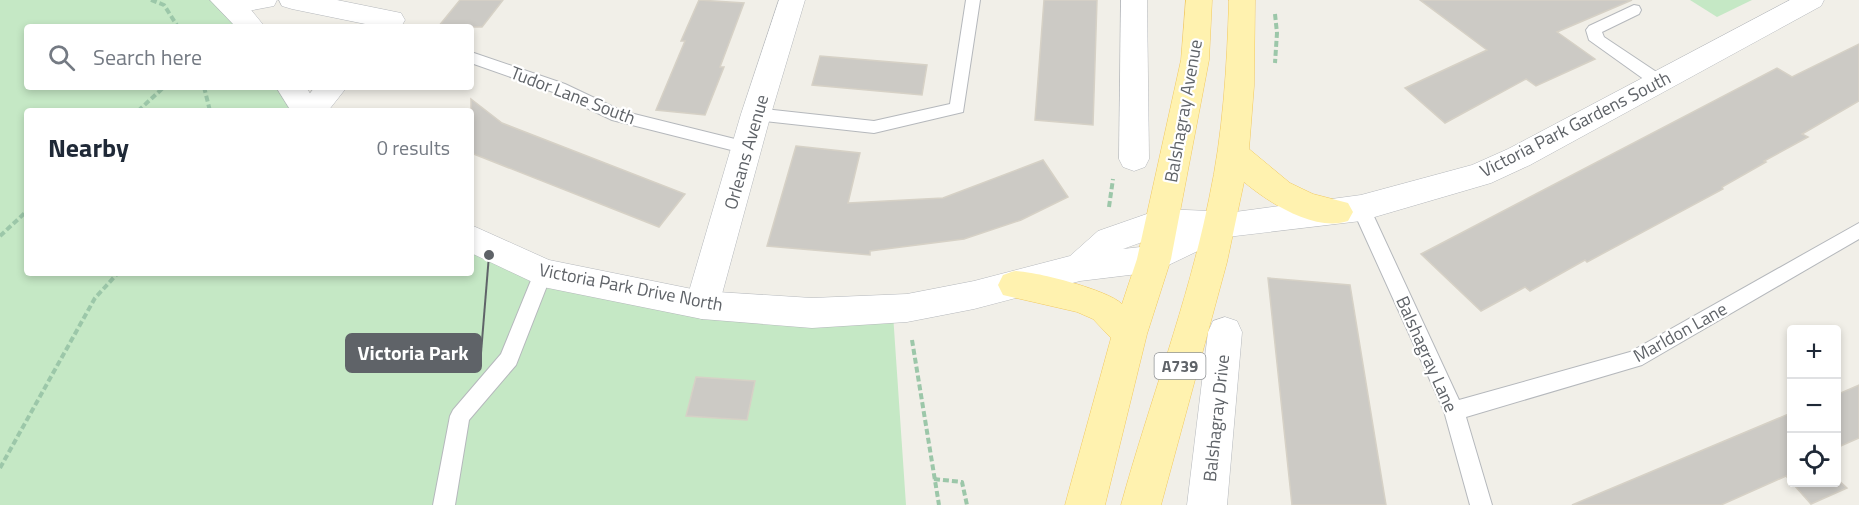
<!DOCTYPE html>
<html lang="en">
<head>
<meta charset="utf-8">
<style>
  body { margin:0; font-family:"Titillium Web",sans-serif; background:#f2f2f3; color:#1f2937 }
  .controls { position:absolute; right:18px; bottom:18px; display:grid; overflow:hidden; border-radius:6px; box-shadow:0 3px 9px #0003 }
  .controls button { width:54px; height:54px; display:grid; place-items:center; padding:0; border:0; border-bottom:2px solid #e0e1e3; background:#fff; color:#1f2937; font:30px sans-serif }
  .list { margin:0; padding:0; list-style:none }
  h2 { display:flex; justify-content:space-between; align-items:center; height:78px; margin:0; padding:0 24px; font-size:26px }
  h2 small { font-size:20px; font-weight:400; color:#747a83 }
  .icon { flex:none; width:33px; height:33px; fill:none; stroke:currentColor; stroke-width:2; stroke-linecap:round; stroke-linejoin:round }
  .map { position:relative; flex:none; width:1859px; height:505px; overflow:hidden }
  .search { position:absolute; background:#fff; box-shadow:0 3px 9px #0003; left:24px; top:24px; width:450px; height:66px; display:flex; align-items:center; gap:15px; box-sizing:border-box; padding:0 21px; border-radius:6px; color:#747a83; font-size:22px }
  .panel { position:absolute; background:#fff; box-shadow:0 3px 9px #0003; left:24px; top:108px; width:450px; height:168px; border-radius:6px }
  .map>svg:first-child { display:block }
  .green { fill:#c5e8c5 }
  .building { fill:#cccac5; stroke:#d6d1c6; stroke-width:1.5 }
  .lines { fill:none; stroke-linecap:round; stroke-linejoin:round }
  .service-casing { stroke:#b5b8bc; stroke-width:2 }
  .minor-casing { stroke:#b5b8bc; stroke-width:1 }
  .tertiary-casing { stroke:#b5b8bc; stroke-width:1 }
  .primary-casing { stroke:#f2c960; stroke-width:1 }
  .path { stroke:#9cc7a9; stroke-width:4; stroke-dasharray:6 3; stroke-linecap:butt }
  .service { fill:#fff; fill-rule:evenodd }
  .minor { fill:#fff; fill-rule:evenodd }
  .tertiary { fill:#fff; fill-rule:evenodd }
  .primary { fill:#fff2af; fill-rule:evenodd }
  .labels { text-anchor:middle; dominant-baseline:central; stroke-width:4.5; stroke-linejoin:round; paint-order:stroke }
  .shield { fill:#fff; stroke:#8f9295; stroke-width:1.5 }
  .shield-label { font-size:16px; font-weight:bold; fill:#5f6368 }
  .street-label { font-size:18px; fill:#5f6368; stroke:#fff }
  .leader { fill:none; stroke:#5f6368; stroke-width:2 }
  .callout-dot { fill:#5f6368; stroke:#fff; stroke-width:2 }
  .callout { fill:#5f6368; stroke:#5f6368; stroke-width:2 }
  .callout-label { font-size:20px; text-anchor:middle; font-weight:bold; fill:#fff }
</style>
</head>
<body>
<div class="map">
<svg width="1859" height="505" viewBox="0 0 1859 505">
  <rect width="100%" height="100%" fill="#f1efe8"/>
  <!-- green -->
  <g class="green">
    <polygon points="0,0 220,0 251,27 27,27 27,87 291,87 306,111 27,111 27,273 471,273 471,238 543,273 893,314 906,505 0,505"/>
    <polygon points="1690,0 1752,0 1717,17"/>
  </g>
  <!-- building -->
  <g class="building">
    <polygon points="460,0 503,0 482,27 438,27"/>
    <polygon points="699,0 744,3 720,67 724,67 705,115 656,110 685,41 681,41"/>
    <polygon points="1044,0 1097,0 1093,125 1035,120"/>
    <polygon points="1420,0 1632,0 1557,32 1595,59 1536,86 1526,79 1445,123 1405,88 1487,50"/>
    <polygon points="1859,44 1859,101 1802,134 1808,137 1764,161 1766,162 1722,187 1723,189 1587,262 1585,260 1530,291 1525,287 1481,311 1421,254 1777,68 1792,77"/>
    <polygon points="820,56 927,65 922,95 812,85"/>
    <polygon points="471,99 502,123 685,194 659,227 471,153"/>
    <polygon points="796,146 860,153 848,203 943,198 1043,160 1068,197 1021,220 964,239 870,251 870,255 767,246"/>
    <polygon points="1268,278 1350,285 1386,505 1292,505"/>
    <polygon points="696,377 755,381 747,420 686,416"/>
    <polygon points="1859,385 1859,438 1836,448 1836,395"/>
    <polygon points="1791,413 1791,483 1836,483 1836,478 1847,488 1811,504 1786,476 1721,505 1572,505"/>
  </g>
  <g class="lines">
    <!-- service casing -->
    <g class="service-casing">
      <g id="service">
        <polygon points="966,0 980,0 963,112 874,133 756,120 750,118 748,114 750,110 756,108 874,121 950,104"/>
        <polygon points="1634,5 1639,6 1641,10 1639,14 1602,32 1604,37 1664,77 1666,81 1664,85 1652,85 1589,40 1586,30 1589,26"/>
        <polygon points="471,52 565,84 622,111 747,142 753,144 755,148 753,152 747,154 612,120 553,92 471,63"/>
        <polygon points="1361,201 1367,203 1370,208 1459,400 1630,352 1859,223 1859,239 1642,365 1466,417 1492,505 1470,505 1444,411 1352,208 1355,203"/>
        <polygon points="543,266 549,268 552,273 516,365 469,420 455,505 433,505 450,416 453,410 501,354 534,273 537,268"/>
      </g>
    </g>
    <!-- minor casing -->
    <g class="minor-casing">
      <g id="minor">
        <polygon points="222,0 277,0 274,6 232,14 222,11 218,5"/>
        <polygon points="279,0 337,0 401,13 405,20 401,27 380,27 292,9 282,6"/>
        <polygon points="779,0 805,0 771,114 719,305 714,315 702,319 690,315 685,305 741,114"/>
        <polygon points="1121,0 1147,0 1149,159 1145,167 1134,171 1123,167 1119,159"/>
        <polygon points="315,87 347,87 328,111 296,111"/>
        <polygon points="1225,317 1237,321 1242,332 1227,505 1187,505 1208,332 1213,321"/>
      </g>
    </g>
    <!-- tertiary casing -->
    <g class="tertiary-casing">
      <g id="tertiary">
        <polygon points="210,0 243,0 265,27 236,27"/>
        <path d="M1790,0H1824L1821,6L1530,165L1491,183L1361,221L1227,237L1154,272L1080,281L974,309L907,322L812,328L702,319L543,287L471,253V225L549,260L702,291L812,298L907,294L974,281L1070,256L1098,231L1161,209L1235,212L1361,195L1472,165L1508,149ZM1162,235H1171L1149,246L1123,249Z"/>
        <polygon points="276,87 306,87 321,111 291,111"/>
      </g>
    </g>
    <!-- primary casing -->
    <g class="primary-casing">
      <g id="primary">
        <path d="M1186,0H1212L1209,60L1171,259L1147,334L1105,505H1065L1111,338L1093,319L1077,312L1003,295L998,285L1003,275C1007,274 1012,271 1016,271C1038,272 1108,290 1122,304L1137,259L1181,60Z"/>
        <path d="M1229,0H1255L1254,86L1249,149L1290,183L1313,194L1348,203L1353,212L1348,221C1315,232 1269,203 1244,182L1227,262L1161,505H1121C1149,403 1188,303 1209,199C1223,134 1227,67 1229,0Z"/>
      </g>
    </g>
    <!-- path -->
    <g class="path">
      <polyline points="151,0 164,5 178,27"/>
      <polyline points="1275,14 1277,33 1275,63"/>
      <polyline points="204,87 210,111"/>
      <polyline points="138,111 164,87"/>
      <polyline points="1109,207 1113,179"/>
      <polyline points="0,236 27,211"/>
      <polyline points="912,340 939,505"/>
      <polyline points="0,468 95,298 118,273"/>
      <polyline points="934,479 962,482 967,505"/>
    </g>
    <!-- service -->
    <use href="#service" class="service"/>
    <!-- minor -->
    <use href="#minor" class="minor"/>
    <!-- tertiary -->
    <use href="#tertiary" class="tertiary"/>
    <!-- primary -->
    <use href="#primary" class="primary"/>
  </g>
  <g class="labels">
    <!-- shield labels -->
    <rect class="shield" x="1154.5" y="353" width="51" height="26" rx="4.5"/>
    <g class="shield-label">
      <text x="1180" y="366">A739</text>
    </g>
    <!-- street labels -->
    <g class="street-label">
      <text transform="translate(573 95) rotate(21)">Tudor Lane South</text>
      <text transform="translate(1183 111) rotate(-80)">Balshagray Avenue</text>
      <text transform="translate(1575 124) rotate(-27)">Victoria Park Gardens South</text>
      <text transform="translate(746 152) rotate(-74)">Orleans Avenue</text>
      <text transform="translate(631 287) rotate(11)">Victoria Park Drive North</text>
      <text transform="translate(1680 332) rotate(-29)">Marldon Lane</text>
      <text transform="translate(1427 354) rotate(66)">Balshagray Lane</text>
      <text transform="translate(1216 418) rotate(-84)">Balshagray Drive</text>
    </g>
  </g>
  <!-- callouts -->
  <path class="leader" d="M489 255L481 353"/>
  <circle class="callout-dot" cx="489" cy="255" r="6"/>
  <rect class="callout" x="346" y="334" width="135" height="38" rx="6"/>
  <g class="callout-label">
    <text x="413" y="360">Victoria Park</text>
  </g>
</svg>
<div class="controls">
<button>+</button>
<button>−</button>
<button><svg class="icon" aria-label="locate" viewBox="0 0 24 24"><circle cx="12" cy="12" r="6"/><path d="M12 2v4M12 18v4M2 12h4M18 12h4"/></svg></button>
</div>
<div class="search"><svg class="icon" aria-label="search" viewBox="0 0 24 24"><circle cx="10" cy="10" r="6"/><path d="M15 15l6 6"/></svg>Search here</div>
<section class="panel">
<h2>Nearby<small>0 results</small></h2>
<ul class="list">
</ul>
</section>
</div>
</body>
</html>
